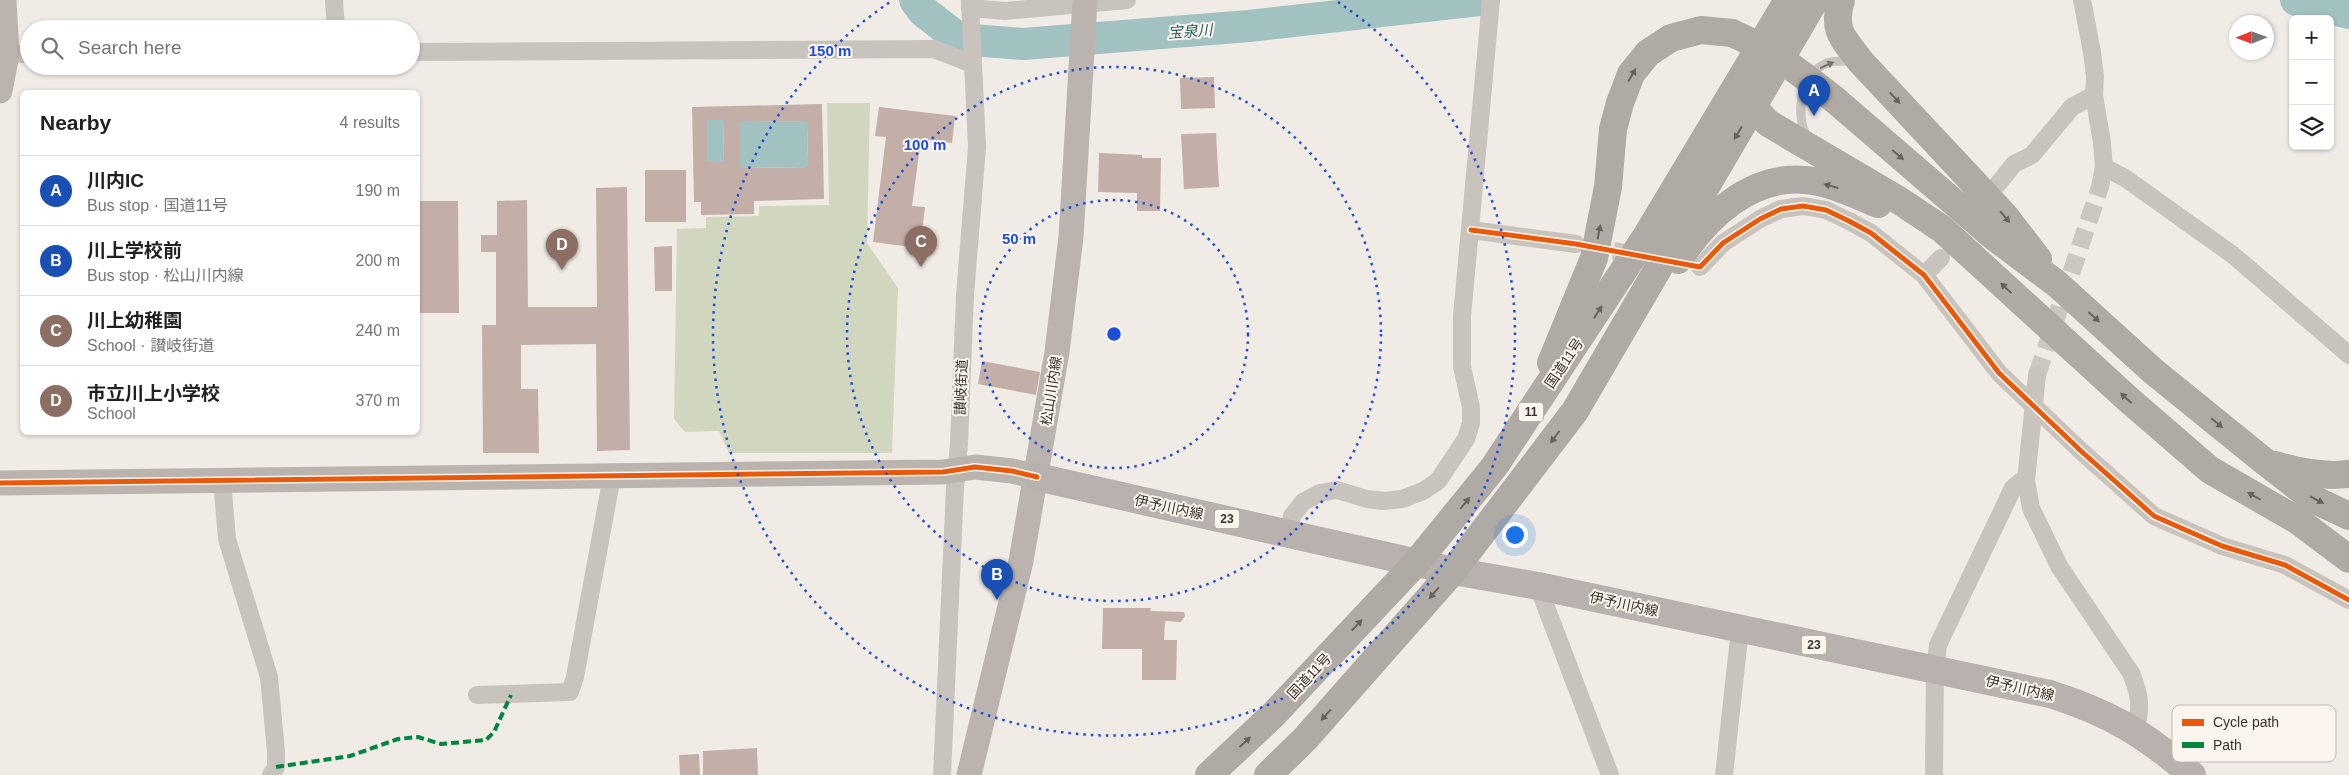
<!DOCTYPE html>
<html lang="en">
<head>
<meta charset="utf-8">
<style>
  body { margin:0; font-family:Helvetica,"Noto Sans JP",sans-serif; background:#f2f2f2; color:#202124 }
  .controls { position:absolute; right:15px; top:15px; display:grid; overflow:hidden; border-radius:8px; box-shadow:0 1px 4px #0004 }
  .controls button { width:45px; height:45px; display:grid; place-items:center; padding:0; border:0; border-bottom:1px solid #e0e0e0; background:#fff; color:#202124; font:25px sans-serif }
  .compass { position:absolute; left:2229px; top:15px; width:45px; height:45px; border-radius:50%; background:#fff; box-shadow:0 1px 4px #0004; rotate:269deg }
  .you { position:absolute; left:1514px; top:534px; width:18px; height:18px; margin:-12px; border:4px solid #fff; border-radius:50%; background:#1a73e8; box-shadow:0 0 0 8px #1a73e833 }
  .badge { display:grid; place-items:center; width:32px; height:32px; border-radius:50%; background:#0b8043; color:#fff; font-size:16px; font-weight:700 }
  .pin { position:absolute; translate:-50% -41px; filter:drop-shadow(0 1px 2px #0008) }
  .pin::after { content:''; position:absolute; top:26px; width:18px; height:15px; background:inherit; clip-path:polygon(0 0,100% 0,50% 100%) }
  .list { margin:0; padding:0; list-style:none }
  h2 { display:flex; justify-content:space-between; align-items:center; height:65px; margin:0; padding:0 20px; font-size:21px }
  h2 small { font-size:16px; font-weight:400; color:#757577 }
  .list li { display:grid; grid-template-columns:32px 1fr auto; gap:15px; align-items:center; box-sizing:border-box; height:70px; padding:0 20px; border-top:1px solid #e0e0e0 }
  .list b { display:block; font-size:19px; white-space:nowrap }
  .list p { margin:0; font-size:16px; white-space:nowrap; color:#757577 }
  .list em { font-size:16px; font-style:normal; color:#757577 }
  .icon { flex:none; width:28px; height:28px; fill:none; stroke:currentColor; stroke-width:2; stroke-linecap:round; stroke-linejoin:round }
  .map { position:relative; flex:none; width:2349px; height:775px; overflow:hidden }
  .search { position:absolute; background:#fff; box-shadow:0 1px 4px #0004; left:20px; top:20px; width:400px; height:55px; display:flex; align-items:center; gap:12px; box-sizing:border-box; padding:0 18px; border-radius:28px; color:#757577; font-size:19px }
  .panel { position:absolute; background:#fff; box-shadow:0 1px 4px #0004; left:20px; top:90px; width:400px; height:345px; border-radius:8px }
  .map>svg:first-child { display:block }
  .green { fill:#d1d6bf }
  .water { fill:#a1c2c1 }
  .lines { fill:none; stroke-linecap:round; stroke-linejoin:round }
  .river { stroke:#a1c2c1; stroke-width:32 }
  .building { fill:#c3afa7; fill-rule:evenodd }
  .street-tunnel { stroke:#ccc6c0; stroke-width:18; stroke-dasharray:18 9; stroke-linecap:butt }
  .lane { stroke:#c9c3be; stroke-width:9 }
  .street { stroke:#c9c3be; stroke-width:18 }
  .secondary { stroke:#bab3ae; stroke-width:25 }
  .primary { stroke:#b8b1ad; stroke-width:28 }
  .highway { stroke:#afaaa4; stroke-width:28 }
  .highway-bridge { stroke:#afaaa4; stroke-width:28 }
  .quiet { stroke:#00873e; stroke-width:4; stroke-dasharray:8 4; stroke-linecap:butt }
  .cycleway-casing { stroke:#fbf5ee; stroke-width:8 }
  .cycleway { stroke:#e8590c; stroke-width:5 }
  .oneway { fill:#7b726d }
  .oneway2 { fill:#69615b }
  .ring { fill:none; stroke:#1d4ed8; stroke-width:2.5; stroke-dasharray:2.5 5 }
  .labels { text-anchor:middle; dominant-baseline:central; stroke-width:4; stroke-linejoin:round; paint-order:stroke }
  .shield { fill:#fbf5ee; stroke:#756b66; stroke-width:1 }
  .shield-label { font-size:12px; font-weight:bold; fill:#3b302b }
  .street-label { font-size:14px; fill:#3b302b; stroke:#fbf5ee }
  .water-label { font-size:15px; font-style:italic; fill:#1f5a5e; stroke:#fbf5ee }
  .key { fill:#fbf5ee; stroke:#c1bab4; stroke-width:1 }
  .key-label { font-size:14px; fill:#3b302b }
  .centre { fill:#1d4ed8; stroke:#fbf5ee; stroke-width:2.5 }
  .ring-label { font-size:15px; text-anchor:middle; font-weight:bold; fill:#1d4ed8; stroke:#fbf5ee; stroke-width:4; stroke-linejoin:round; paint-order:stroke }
</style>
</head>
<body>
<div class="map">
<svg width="2349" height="775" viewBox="0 0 2349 775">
  <rect width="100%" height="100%" fill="#f0ebe5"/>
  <!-- green -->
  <polygon class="green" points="827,103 870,103 867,243 898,288 892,453 729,453 719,431 685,432 674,419 677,229 706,228 706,217 759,216 759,206 829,205"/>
  <!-- water -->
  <g class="water">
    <polygon points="707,120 723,120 724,162 707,162"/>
    <polygon points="807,121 808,167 740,168 740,122"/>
  </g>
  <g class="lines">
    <!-- river -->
    <g class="river">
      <polyline points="915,0 923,11 959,39 1023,44 1249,26 1479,0"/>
      <polyline points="2296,0 2349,13"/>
    </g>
  </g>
  <!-- building -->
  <g class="building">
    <polygon points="1214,77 1215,108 1181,109 1180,78"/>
    <path d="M822,104L824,199L754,201V214L701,215V202H694L692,107ZM707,120H723L724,162H707ZM807,121L808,167L740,168V122Z"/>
    <polygon points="879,107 955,116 952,143 921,139 912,206 925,207 920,248 873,242 886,137 875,136"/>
    <polygon points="1216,133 1219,187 1184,189 1181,134"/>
    <polygon points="1099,153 1142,155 1142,158 1161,158 1160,211 1137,211 1137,193 1098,192"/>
    <rect x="645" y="170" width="41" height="52"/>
    <polygon points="627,187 630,450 597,451 596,344 521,345 521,389 538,389 539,453 483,453 482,325 496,325 496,252 481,252 481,235 497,235 497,201 527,200 528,307 597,307 596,188"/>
    <polygon points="418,201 458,201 459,313 418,313"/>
    <polygon points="672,246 672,291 655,291 654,247"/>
    <polygon points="982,361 1040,372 1036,395 978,384"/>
    <polygon points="1103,608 1151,608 1150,611 1184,612 1185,616 1181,622 1165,621 1164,640 1177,640 1176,680 1142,680 1142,649 1102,649"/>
    <polygon points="757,748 758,775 703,775 703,751"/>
    <polygon points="699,754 700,775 680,775 679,755"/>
  </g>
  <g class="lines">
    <!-- street-tunnel -->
    <g class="street-tunnel">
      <polyline points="1587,246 1642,256"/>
      <polyline points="2037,375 2100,187"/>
    </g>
    <!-- lane -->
    <path class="lane" d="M1808,139C1794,116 1800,74 1827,63C1835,60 1846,61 1854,61"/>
    <!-- street -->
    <g class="street">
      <polyline points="334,0 336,29"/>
      <polyline points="2082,0 2092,52 2095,76 2094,95 2102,143 2104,167 2100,187"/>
      <polyline points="970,8 1005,11 1127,0"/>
      <polyline points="411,52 934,49 973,64"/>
      <polyline points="0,54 29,54"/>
      <polyline points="2104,167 2125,178 2233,255 2349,355"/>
      <polyline points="1998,184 2014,164 2032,155 2072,107 2094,95"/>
      <polyline points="1471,230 1576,244"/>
      <polyline points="1700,267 1723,243 1760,219 1781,209 1803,206 1826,210 1849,221 1871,233 1924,275 1999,373 2081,451 2154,516 2222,546 2285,565 2349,600"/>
      <polyline points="1924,275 1941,258"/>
      <path d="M2037,375L2026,480L2031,508L2059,566L2131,673C2140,695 2142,707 2135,731"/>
      <polyline points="222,480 227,539 269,677 276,752 276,767 271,775"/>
      <polyline points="1289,533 1292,516 1303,502 1320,493 1337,490 1367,499 1383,501 1402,499 1423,491 1438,481 1466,439 1471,423 1471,407 1462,367 1462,316 1491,0"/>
      <polyline points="1538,586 1610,775"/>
      <polyline points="477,695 570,692 575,677 612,476"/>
      <polyline points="942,775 955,488 959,443 965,295 977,147 970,0"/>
      <polyline points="1724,775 1740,629"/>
      <polyline points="1934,775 1935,669 1938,645 2013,488 2020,482 2026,480"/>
    </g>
    <!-- secondary -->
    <g class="secondary">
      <polyline points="0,91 7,54 4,0"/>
      <polyline points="0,483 943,472 975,467 1012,471 1037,477"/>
      <polyline points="969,775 1021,561 1057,352 1071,237 1085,0"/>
    </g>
    <!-- primary -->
    <path class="primary" d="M1037,477L1453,571L1538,586L2050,694C2110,713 2145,734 2192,775"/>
    <!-- highway -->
    <g class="highway">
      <path d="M1841,0C1832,31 1843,38 1861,62L2004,215L2038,259"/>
      <polyline points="1746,91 1753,107 1768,123 1897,199 1942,229 2129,400 2210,470 2297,520 2349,559"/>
      <polyline points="1835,100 1993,236 2057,284 2153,371 2264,461 2313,499 2349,516"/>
      <path d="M1678,260C1707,217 1750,175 1805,180C1830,182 1854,194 1878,204"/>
      <polyline points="1551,363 1594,258 1608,187 1613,129 1620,103 1631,74 1648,53 1671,38 1701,30 1732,33"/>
      <path d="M2275,465C2298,472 2324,477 2349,474"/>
      <polyline points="1209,775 1273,715 1416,563 1494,467 1647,235 1788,0"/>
      <polyline points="1268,775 1305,739 1453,571 1575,411 1815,0"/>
    </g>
    <!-- highway-bridge -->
    <path class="highway-bridge" d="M1732,33C1771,50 1802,74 1835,100"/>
    <!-- quiet -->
    <polyline class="quiet" points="276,767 350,756 398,739 418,737 441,744 486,740 494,732 511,695"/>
    <!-- cycleway casing -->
    <g class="cycleway-casing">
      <g id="cycleway">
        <polyline points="1471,230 1576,244 1700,267 1723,243 1760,219 1781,209 1803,206 1826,210 1849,221 1871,233 1924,275 1999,373 2081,451 2154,516 2222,546 2285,565 2349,600"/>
        <polyline points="0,483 943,472 975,467 1012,471 1037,477"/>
      </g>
    </g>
    <!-- cycleway -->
    <use href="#cycleway" class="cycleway"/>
  </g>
  <!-- one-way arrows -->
  <defs><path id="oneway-solid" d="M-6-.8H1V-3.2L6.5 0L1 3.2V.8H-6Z" transform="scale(1.25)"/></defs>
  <use class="oneway" href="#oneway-solid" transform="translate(1827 65) rotate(-24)"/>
  <g class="oneway2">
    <use href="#oneway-solid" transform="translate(1632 75) rotate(-60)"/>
    <use href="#oneway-solid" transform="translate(1895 98) rotate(47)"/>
    <use href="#oneway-solid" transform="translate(1738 133) rotate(121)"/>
    <use href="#oneway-solid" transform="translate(1898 155) rotate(41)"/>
    <use href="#oneway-solid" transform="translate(1831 186) rotate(-164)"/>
    <use href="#oneway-solid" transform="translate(2005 217) rotate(50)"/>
    <use href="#oneway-solid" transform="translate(1599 232) rotate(-79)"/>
    <use href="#oneway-solid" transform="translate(2006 288) rotate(-137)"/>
    <use href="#oneway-solid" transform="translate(1598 312) rotate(-57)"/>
    <use href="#oneway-solid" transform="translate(2094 317) rotate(42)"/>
    <use href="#oneway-solid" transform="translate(2126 398) rotate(-138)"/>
    <use href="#oneway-solid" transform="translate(2217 423) rotate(39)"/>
    <use href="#oneway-solid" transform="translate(1555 437) rotate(127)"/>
    <use href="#oneway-solid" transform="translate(2254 496) rotate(-150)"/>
    <use href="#oneway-solid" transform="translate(2317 500) rotate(28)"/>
    <use href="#oneway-solid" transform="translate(1465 503) rotate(-51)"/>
    <use href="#oneway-solid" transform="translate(1434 593) rotate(131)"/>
    <use href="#oneway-solid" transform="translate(1357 625) rotate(-47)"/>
    <use href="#oneway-solid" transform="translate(1326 715) rotate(132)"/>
    <use href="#oneway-solid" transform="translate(1245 742) rotate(-43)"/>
  </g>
  <!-- distance rings -->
  <g class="ring">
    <circle cx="1114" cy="334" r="134"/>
    <circle cx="1114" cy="334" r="267"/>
    <path d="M1338 2A401 401 0 1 1 890 2"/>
  </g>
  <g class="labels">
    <!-- shield labels -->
    <g class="shield">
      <rect x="1518.5" y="402.5" width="25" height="19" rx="4"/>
      <rect x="1214.5" y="509.5" width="25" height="19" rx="4"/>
      <rect x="1801.5" y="635.5" width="25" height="19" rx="4"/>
    </g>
    <g class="shield-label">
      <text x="1531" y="412">11</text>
      <text x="1227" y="519">23</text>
      <text x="1814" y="645">23</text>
    </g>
    <!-- street labels -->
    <g class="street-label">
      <text transform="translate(1564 363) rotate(-56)">国道11号</text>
      <text transform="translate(961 387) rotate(-88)">讃岐街道</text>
      <text transform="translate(1051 391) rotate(-81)">松山川内線</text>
      <text transform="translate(1169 507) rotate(12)">伊予川内線</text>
      <text transform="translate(1624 604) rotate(12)">伊予川内線</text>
      <text transform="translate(1309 676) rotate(-47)">国道11号</text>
      <text transform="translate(2020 688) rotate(13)">伊予川内線</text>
    </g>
    <!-- water labels -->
    <g class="water-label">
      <text transform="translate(1190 31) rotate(-4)">宝泉川</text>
    </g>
  </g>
  <!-- legend -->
  <rect x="2172" y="705" width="164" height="57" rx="8" class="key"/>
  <rect x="2182" y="719" width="22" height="7" fill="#e8590c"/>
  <rect x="2182" y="742" width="22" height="6" fill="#00873e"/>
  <g class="key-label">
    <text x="2213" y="727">Cycle path</text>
    <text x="2213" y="750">Path</text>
  </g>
  <circle cx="1114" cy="334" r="8" class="centre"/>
  <g class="ring-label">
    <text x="830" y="56">150 m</text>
    <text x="925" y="150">100 m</text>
    <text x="1019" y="244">50 m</text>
  </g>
</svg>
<div class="controls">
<button>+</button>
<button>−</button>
<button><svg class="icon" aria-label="layers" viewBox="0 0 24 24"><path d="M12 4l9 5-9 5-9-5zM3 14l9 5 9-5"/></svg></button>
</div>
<svg class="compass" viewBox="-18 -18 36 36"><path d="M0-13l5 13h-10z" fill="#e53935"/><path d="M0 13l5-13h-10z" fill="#757577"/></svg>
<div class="you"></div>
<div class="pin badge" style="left:1814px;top:116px;background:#1a4fb4">A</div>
<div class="pin badge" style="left:997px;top:600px;background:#1a4fb4">B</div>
<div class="pin badge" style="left:921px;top:267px;background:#8d6e63">C</div>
<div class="pin badge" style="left:562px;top:270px;background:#8d6e63">D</div>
<div class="search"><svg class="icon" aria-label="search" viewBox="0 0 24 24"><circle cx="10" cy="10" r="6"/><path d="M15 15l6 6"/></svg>Search here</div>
<section class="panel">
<h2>Nearby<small>4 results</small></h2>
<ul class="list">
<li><span class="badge" style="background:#1a4fb4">A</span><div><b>川内IC</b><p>Bus stop · 国道11号</p></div><em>190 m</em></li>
<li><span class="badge" style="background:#1a4fb4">B</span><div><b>川上学校前</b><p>Bus stop · 松山川内線</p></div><em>200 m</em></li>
<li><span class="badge" style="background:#8d6e63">C</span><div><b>川上幼稚園</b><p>School · 讃岐街道</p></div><em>240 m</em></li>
<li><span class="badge" style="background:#8d6e63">D</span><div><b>市立川上小学校</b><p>School</p></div><em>370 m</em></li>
</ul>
</section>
</div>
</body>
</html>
